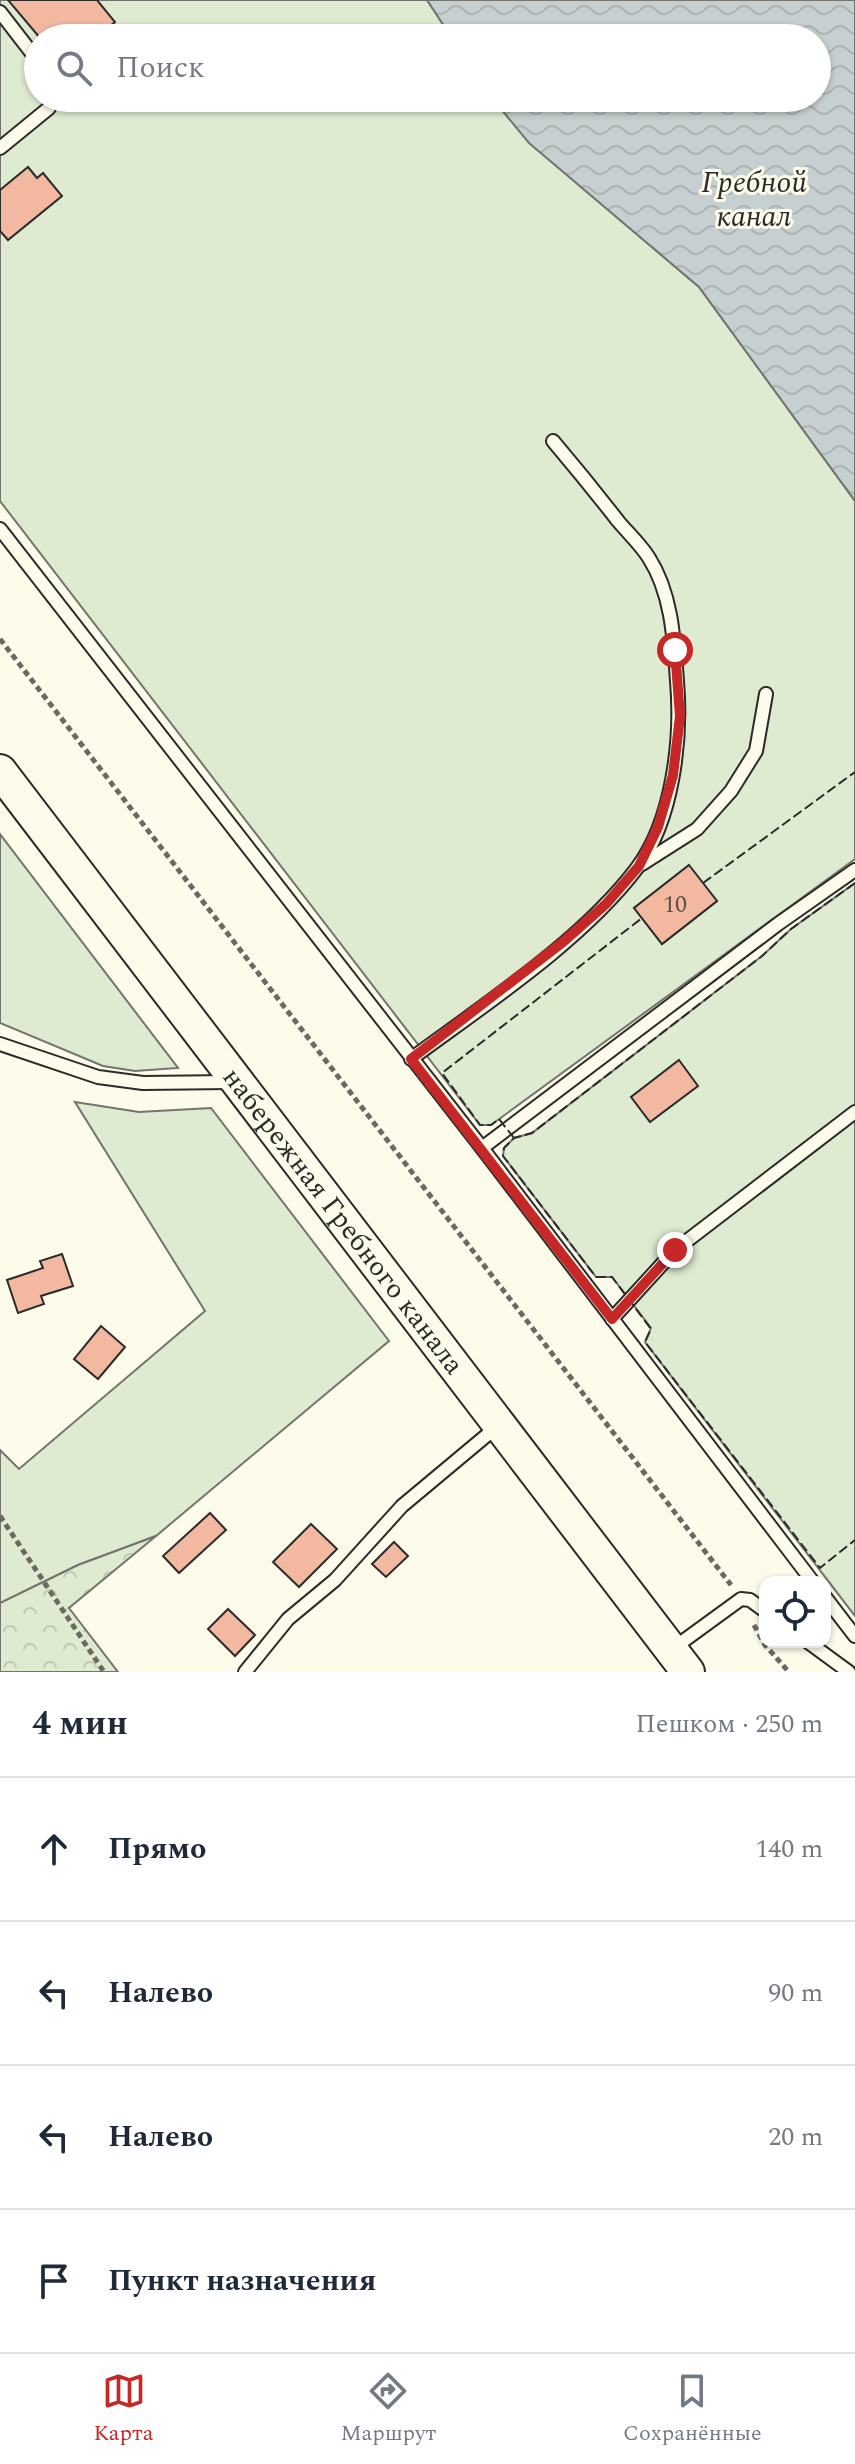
<!DOCTYPE html>
<html lang="ru">
<head>
<meta charset="utf-8">
<style>
  body { margin:0; font-family:Spectral,serif; background:#f2f2f3; color:#1f2937 }
  .controls { position:absolute; right:24px; bottom:24px; display:grid; overflow:hidden; border-radius:16px; box-shadow:0 2px 6px #0004 }
  .controls button { width:72px; height:72px; display:grid; place-items:center; padding:0; border:0; border-bottom:2px solid #e0e1e3; background:#fff; color:#1f2937; font:40px sans-serif }
  .stop { position:absolute; width:24px; height:24px; margin:-18px; border:6px solid #c62828; border-radius:50%; background:#fff }
  .stop.end { background:#c62828; border-color:#fff; box-shadow:0 2px 8px #0008 }
  .list { margin:0; padding:0; list-style:none }
  h2 { display:flex; justify-content:space-between; align-items:center; height:104px; margin:0; padding:0 32px; font-size:34px }
  h2 small { font-size:26px; font-weight:400; color:#747a83 }
  .list li { display:grid; grid-template-columns:52px 1fr auto; gap:24px; align-items:center; box-sizing:border-box; height:144px; padding:0 32px; border-top:2px solid #e0e1e3 }
  .list b { display:block; font-size:30px; white-space:nowrap }
  .list em { font-size:26px; font-style:normal; color:#747a83 }
  .icon { flex:none; width:44px; height:44px; fill:none; stroke:currentColor; stroke-width:2; stroke-linecap:round; stroke-linejoin:round }
  .map { position:relative; flex:none; width:855px; height:1672px; overflow:hidden }
  .search { position:absolute; background:#fff; box-shadow:0 2px 6px #0004; left:24px; right:24px; top:24px; height:88px; display:flex; align-items:center; gap:20px; box-sizing:border-box; padding:0 28px; border-radius:44px; color:#747a83; font-size:30px }
  .sheet { height:680px; background:#fff }
  nav { display:flex; justify-content:space-around; align-items:center; box-sizing:border-box; height:112px; border-top:2px solid #e0e1e3; background:#fff; font-size:22px; color:#747a83 }
  nav a { display:grid; justify-items:center; gap:4px }
  nav .on { color:#c62828 }
  .map>svg:first-child { display:block }
  .green { fill:#deebd1; stroke:#74746e; stroke-width:2; fill-rule:evenodd }
  .forest { fill:url(#forest-crowns); stroke:#74746e; stroke-width:2 }
  .water { fill:url(#water-waves); stroke:#74746e; stroke-width:2 }
  .building { fill:#f2b8a0; stroke:#2b2b2b; stroke-width:2 }
  .lines { fill:none; stroke-linecap:round; stroke-linejoin:round }
  .lane-casing { stroke:#2b2b2b; stroke-width:16 }
  .secondary-casing { stroke:#2b2b2b; stroke-width:36 }
  .path { stroke:#6a6964; stroke-width:5; stroke-dasharray:6 4; stroke-linecap:butt }
  .lane { stroke:#fdfbea; stroke-width:12 }
  .secondary { stroke:#fdfbea; stroke-width:32 }
  .fence { stroke:#2b2b2b; stroke-width:2; stroke-dasharray:10 4; stroke-linecap:butt }
  .route { stroke:#c62828; stroke-width:10 }
  .labels { text-anchor:middle; dominant-baseline:central; stroke-width:6; stroke-linejoin:round; paint-order:stroke }
  .number-label { font-size:24px; fill:#5d4e48 }
  .street-label { font-size:28px; fill:#2b2b2b; stroke:#fdfbea }
  .water-label { font-size:30px; font-style:italic; fill:#2b2b2b; stroke:#fdfbea }
</style>
</head>
<body>
<div class="map">
<svg width="855" height="1672" viewBox="0 0 855 1672">
  <defs>
    <pattern id="forest-crowns" width="20" height="18" patternUnits="userSpaceOnUse" patternTransform="scale(2)"><rect width="20" height="18" fill="#deebd1"/><path d="M2 6a3 3 0 1 1 6 0M12 15a3 3 0 1 1 6 0" fill="none" stroke="#bfcab4"/></pattern>
    <pattern id="water-waves" width="16" height="10" patternUnits="userSpaceOnUse" patternTransform="scale(2)"><rect width="16" height="10" fill="#c7d0d0"/><path d="M0 5q4-4 8 0t8 0" fill="none" stroke="#abb3b3"/></pattern>
  </defs>
  <rect width="100%" height="100%" fill="#fdfbea"/>
  <!-- green -->
  <g class="green">
    <path d="M0,0H427L452,38H38V98H492L530,143L699,287L855,501V859L491,1125H480L0,501ZM689,866L717,901L662,944L634,908Z"/>
    <polygon points="0,834 178,1068 135,1071 103,1066 0,1023"/>
    <polygon points="855,883 855,1616 645,1342 651,1328 612,1277 596,1277 503,1156 504,1148 514,1138 532,1133 762,956 791,929"/>
    <polygon points="75,1102 139,1112 211,1108 389,1341 156,1536 78,1565 0,1603 0,1450 19,1469 205,1311"/>
  </g>
  <!-- forest -->
  <polygon class="forest" points="156,1536 69,1608 118,1672 0,1672 0,1603 78,1565"/>
  <!-- water -->
  <polygon class="water" points="427,0 855,0 855,501 699,287 529,143 492,98 817,98 817,38 452,38"/>
  <!-- building -->
  <g class="building">
    <polygon points="8,0 97,0 115,22 96,38 40,38"/>
    <polygon points="28,167 37,178 43,173 62,196 8,240 0,231 0,190"/>
    <polygon points="689,865 717,901 662,944 634,908"/>
    <polygon points="679,1060 698,1086 650,1122 631,1097"/>
    <polygon points="62,1254 73,1286 41,1296 44,1304 18,1313 7,1280 43,1268 40,1261"/>
    <polygon points="101,1326 125,1347 98,1379 74,1359"/>
    <polygon points="210,1513 226,1530 179,1573 163,1556"/>
    <polygon points="311,1524 337,1549 299,1587 273,1562"/>
    <polygon points="394,1542 408,1556 386,1577 372,1564"/>
    <polygon points="228,1609 255,1635 235,1656 208,1629"/>
  </g>
  <g class="lines">
    <!-- lane casing -->
    <g class="lane-casing">
      <g id="lane">
        <polyline points="0,12 38,61"/>
        <polyline points="0,148 49,108 52,98"/>
        <polyline points="0,529 482,1148 813,1582"/>
        <polyline points="642,864 697,829 731,791 756,751 766,694"/>
        <polyline points="0,1044 98,1077 143,1083 231,1082"/>
        <path d="M411,1059C484,1005 583,940 637,868C673,820 682,739 677,681C674,640 672,594 649,558C641,545 628,533 618,521C597,494 575,467 553,441"/>
        <polyline points="482,1148 778,924 855,870"/>
        <polyline points="612,1319 675,1250 855,1112"/>
        <polyline points="825,1597 855,1636"/>
        <polyline points="808,1642 849,1672"/>
        <polyline points="671,1650 741,1599 750,1600 765,1611"/>
        <polyline points="245,1672 288,1619 335,1580 402,1506 499,1425"/>
      </g>
    </g>
    <!-- secondary casing -->
    <g class="secondary-casing">
      <g id="secondary">
        <path id="s1" d="M0,771L688,1672"/>
      </g>
    </g>
    <!-- path -->
    <g class="path">
      <polyline points="0,639 731,1585"/>
      <polyline points="0,1516 104,1672"/>
      <polyline points="754,1625 765,1645 789,1672"/>
    </g>
    <!-- lane -->
    <use href="#lane" class="lane"/>
    <!-- secondary -->
    <use href="#secondary" class="secondary"/>
    <!-- fence -->
    <g class="fence">
      <polyline points="703,883 855,772"/>
      <polyline points="855,883 791,929 762,956 532,1133 514,1138 504,1148 503,1156 596,1277 612,1277 651,1329 645,1342 820,1568 855,1540"/>
      <polyline points="514,1138 499,1119 491,1125 480,1125 442,1073 642,918"/>
    </g>
  </g>
  <g class="lines">
    <!-- route -->
    <polyline class="route" points="675,650 680,716 673,775 658,827 639,866 606,904 563,942 411,1059 612,1319 675,1250"/>
  </g>
  <g class="labels">
    <!-- number labels -->
    <g class="number-label">
      <text x="675" y="905">10</text>
    </g>
    <!-- street labels -->
    <g class="street-label">
      <text stroke="none"><textPath href="#s1" startOffset="566">набережная Гребного канала</textPath></text>
    </g>
    <!-- water labels -->
    <g class="water-label">
      <text x="754" y="183">Гребной<tspan x="754" dy="34">канал</tspan></text>
    </g>
  </g>
</svg>
<div class="controls">
<button><svg class="icon" aria-label="locate" viewBox="0 0 24 24"><circle cx="12" cy="12" r="6"/><path d="M12 2v4M12 18v4M2 12h4M18 12h4"/></svg></button>
</div>
<div class="stop" style="left:675px;top:650px"></div>
<div class="stop end" style="left:675px;top:1250px"></div>
<div class="search"><svg class="icon" aria-label="search" viewBox="0 0 24 24"><circle cx="10" cy="10" r="6"/><path d="M15 15l6 6"/></svg>Поиск</div>
</div>
<section class="sheet">
<h2>4 мин<small>Пешком · 250 m</small></h2>
<ul class="list">
<li><svg class="icon" aria-label="ahead" viewBox="0 0 24 24"><path d="M12 20V5M6 11l6-6 6 6"/></svg><div><b>Прямо</b></div><em>140 m</em></li>
<li><svg class="icon" aria-label="left" viewBox="0 0 24 24"><path d="M17 20v-9H6M10 6l-5 5 5 5"/></svg><div><b>Налево</b></div><em>90 m</em></li>
<li><svg class="icon" aria-label="left" viewBox="0 0 24 24"><path d="M17 20v-9H6M10 6l-5 5 5 5"/></svg><div><b>Налево</b></div><em>20 m</em></li>
<li><svg class="icon" aria-label="arrive" viewBox="0 0 24 24"><path d="M6 21V4h12l-3 4 3 4H6"/></svg><div><b>Пункт назначения</b></div></li>
</ul>
</section>
<nav>
<a class="on"><svg class="icon" aria-label="map" viewBox="0 0 24 24"><path d="M3 6l6-2 6 2 6-2v14l-6 2-6-2-6 2zM9 4v14M15 6v14"/></svg>Карта</a>
<a><svg class="icon" aria-label="directions" viewBox="0 0 24 24"><path d="M12 3l9 9-9 9-9-9zM9 14v-3h6M13 9l2 2-2 2"/></svg>Маршрут</a>
<a><svg class="icon" aria-label="saved" viewBox="0 0 24 24"><path d="M7 4h10v16l-5-4-5 4z"/></svg>Сохранённые</a>
</nav>
</body>
</html>
